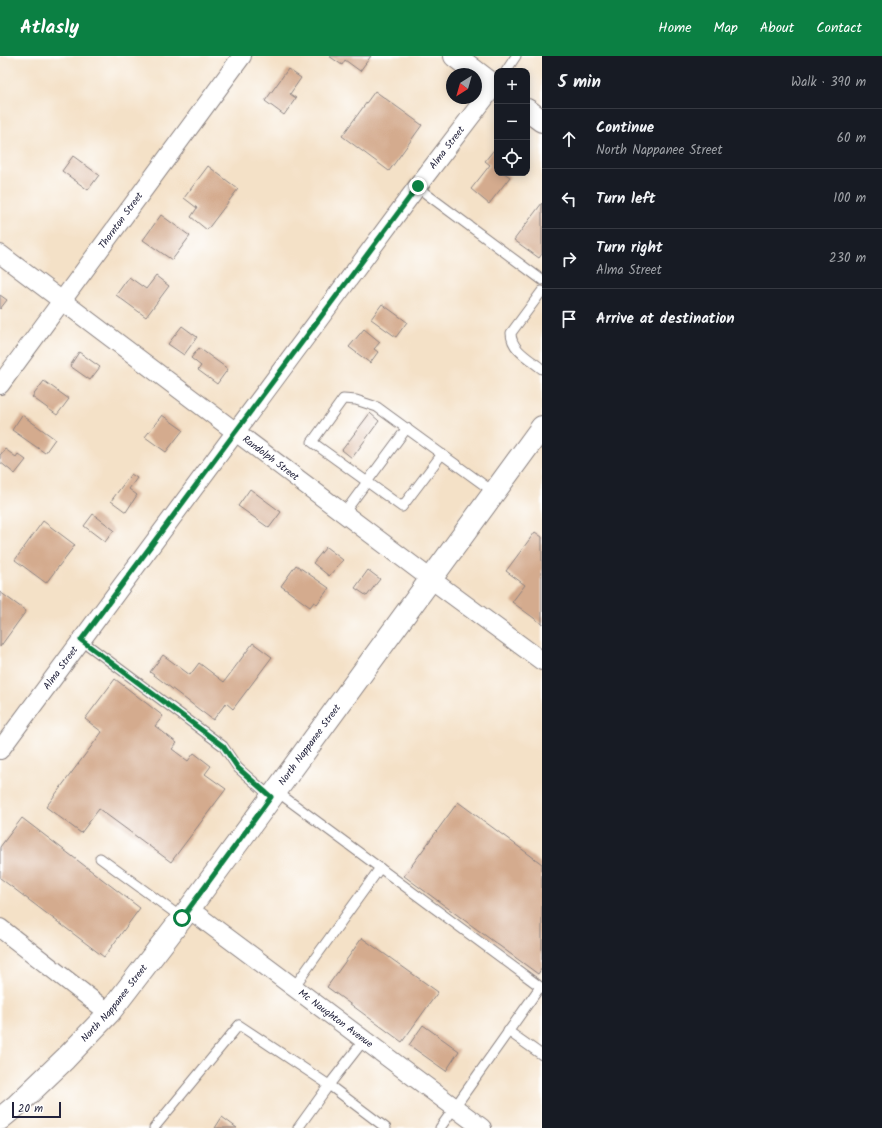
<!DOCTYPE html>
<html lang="en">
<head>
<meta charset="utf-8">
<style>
  body { margin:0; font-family:Kalam,sans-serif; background:#242831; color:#f1f3f6 }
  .controls { position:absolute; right:12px; top:12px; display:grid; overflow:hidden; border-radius:8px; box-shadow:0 2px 10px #0003 }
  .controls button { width:36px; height:36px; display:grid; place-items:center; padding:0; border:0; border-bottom:1px solid #363941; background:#171b24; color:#f1f3f6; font:20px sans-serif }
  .compass { position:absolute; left:446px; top:12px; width:36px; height:36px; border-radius:50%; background:#171b24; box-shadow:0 2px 10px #0003; rotate:217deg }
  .scale { position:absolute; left:12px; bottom:10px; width:49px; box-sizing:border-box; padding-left:4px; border:2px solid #22223b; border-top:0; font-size:11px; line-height:14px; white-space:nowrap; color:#22223b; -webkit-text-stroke:3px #fff; paint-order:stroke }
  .stop { position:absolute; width:12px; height:12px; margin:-9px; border:3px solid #0b8043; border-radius:50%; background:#fff }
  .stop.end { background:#0b8043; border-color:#fff; box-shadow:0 1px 4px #0008 }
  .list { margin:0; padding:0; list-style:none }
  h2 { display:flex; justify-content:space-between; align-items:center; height:52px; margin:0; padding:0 16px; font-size:17px }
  h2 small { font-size:13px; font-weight:400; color:#9ea1a6 }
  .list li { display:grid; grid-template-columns:26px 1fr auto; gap:12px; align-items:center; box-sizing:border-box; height:60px; padding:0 16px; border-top:1px solid #363941 }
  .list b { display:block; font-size:15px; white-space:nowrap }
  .list p { margin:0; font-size:13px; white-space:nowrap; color:#9ea1a6 }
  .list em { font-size:13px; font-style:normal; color:#9ea1a6 }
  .icon { flex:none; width:22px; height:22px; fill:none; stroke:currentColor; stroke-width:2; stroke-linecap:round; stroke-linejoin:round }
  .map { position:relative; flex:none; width:542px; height:1072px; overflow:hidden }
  header { display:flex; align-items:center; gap:24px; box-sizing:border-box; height:56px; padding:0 20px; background:#0b8043; color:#fff }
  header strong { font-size:19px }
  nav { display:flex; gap:22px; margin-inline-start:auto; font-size:14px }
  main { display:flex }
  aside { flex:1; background:#171b24 }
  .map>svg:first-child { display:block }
  .building { fill:#d4ab8e }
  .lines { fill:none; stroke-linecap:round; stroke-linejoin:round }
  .lane-casing { stroke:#8b8281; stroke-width:11 }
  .street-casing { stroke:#8b8281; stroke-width:20 }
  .secondary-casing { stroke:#8b8281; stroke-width:24 }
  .primary-casing { stroke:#8b8281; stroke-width:24 }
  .lane { stroke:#fff; stroke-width:9 }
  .street { stroke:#fff; stroke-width:18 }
  .secondary { stroke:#fff; stroke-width:22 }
  .primary { stroke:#fff; stroke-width:22 }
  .route { stroke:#0b8043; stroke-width:5 }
  .labels { text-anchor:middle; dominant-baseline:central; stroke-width:3; stroke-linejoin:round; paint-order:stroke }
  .street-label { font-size:10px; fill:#22223b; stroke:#fff }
</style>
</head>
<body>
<header>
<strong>Atlasly</strong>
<nav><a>Home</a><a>Map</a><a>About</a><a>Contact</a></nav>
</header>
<main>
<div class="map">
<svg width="542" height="1072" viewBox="0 0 542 1072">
  <rect width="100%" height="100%" fill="#fff"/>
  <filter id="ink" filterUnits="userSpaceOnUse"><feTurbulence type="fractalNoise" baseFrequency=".025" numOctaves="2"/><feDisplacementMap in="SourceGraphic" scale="8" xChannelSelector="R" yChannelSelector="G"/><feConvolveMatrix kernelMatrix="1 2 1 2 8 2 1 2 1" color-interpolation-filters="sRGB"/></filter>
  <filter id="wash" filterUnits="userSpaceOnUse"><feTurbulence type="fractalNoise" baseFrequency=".012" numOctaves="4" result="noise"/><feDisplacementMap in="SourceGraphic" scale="16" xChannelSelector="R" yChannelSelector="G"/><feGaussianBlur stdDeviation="0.9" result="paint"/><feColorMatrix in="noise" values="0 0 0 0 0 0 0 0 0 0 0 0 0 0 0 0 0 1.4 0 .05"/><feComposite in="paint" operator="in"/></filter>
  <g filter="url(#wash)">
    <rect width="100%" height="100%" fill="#f4e1c7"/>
    <g id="blocks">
      <!-- building -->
      <g class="building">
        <polygon points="329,0 371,0 360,15 345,4 342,9"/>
        <polygon points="288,13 301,22 290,38 296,42 284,59 265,45"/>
        <polygon points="375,35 422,69 389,115 342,80"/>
        <polygon points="497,90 497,117 504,117 510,121 489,148 471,133 490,109 485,105"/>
        <polygon points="73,100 99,119 88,134 62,115"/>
        <polygon points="208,110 238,133 207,174 191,161 197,152 184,142"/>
        <polygon points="542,147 542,198 539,202 514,184"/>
        <polygon points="161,159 190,180 172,204 143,184"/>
        <polygon points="156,220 169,230 146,261 116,239 129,221 146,233"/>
        <polygon points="0,239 7,244 0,253"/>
        <polygon points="382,248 407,266 396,281 371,263"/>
        <polygon points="182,270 197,281 184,299 168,288"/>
        <polygon points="364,273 380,286 374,293 378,296 370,307 349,291"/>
        <polygon points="199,292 228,313 217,328 198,314 201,310 191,302"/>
        <polygon points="79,296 100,311 90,324 70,310"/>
        <polygon points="44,325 69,343 57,359 32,341"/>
        <polygon points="370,357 379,365 352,402 342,394"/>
        <polygon points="22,359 55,383 45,397 12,374"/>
        <polygon points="162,359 183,374 166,396 145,381"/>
        <polygon points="5,393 16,401 18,398 26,404 15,418 0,406 0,399"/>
        <polygon points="131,418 137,422 129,433 137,439 126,456 111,445"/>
        <polygon points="250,433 281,456 269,472 238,450"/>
        <polygon points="93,458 114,474 105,486 84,470"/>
        <polygon points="43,465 75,489 46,527 15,504"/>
        <polygon points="535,476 542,481 542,568 512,546 525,529 506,515"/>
        <polygon points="326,491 343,504 329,520 313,507"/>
        <polygon points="296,509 329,532 317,548 314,546 310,551 281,530"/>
        <polygon points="368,514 380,523 367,540 355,532"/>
        <polygon points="0,536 26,555 0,591"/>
        <polygon points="253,587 272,601 233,653 226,647 213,664 150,616 163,599 190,619 199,607 224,626"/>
        <polygon points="115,623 163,660 155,670 177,687 172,693 188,705 194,697 211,710 205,718 226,733 171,806 99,753 81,777 46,751 102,676 85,663"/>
        <polygon points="458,746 542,808 542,912 538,918 404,820"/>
        <polygon points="22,762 140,852 104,901 0,822 0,791"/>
        <polygon points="362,882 438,936 402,986 327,931"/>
        <polygon points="423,969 459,995 446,1015 409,989"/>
        <polygon points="222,1061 237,1072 215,1072"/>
      </g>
    </g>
  </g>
  <g filter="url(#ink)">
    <use href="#blocks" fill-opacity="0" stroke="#8b8281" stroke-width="1"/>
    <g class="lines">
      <!-- lane casing -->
      <g class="lane-casing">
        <g id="lane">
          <polyline points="506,15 516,0"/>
          <polyline points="417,131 542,224"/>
          <path d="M542,235L511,277C511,294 530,303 542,313"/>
          <polyline points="442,398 402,451 312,386 343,343 356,344 377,351 495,437"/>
          <polyline points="344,457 407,372"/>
          <polyline points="81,584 223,690 238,712 271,741"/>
          <polyline points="276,735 542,932"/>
          <polyline points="100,802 182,862"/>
          <polyline points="294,931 380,812"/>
          <polyline points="508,975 542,999"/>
          <polyline points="154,1072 239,969 329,1029 386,1072"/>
          <polyline points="298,1072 329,1029 364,984"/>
          <polyline points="440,1072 540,931"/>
        </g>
      </g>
      <!-- street casing -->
      <g class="street-casing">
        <g id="street">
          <path id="s1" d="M0,198L432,524L542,605"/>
          <path id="s2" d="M0,329L242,0"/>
          <path id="s3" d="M0,694L417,131L495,29"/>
          <path id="s4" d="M189,853L482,1072"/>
          <polyline points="0,872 109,957"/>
        </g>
      </g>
      <!-- secondary casing -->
      <g class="secondary-casing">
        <g id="secondary">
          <polyline points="455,0 497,32"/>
          <polyline points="527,54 542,65"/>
        </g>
      </g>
      <!-- primary casing -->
      <g class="primary-casing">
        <g id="primary">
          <path id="s5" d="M0,1063L17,1049L65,1003L109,957L189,853L276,735L542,371"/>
        </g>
      </g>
      <!-- lane -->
      <use href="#lane" class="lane"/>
      <!-- street -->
      <use href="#street" class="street"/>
      <!-- secondary -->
      <use href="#secondary" class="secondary"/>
      <!-- primary -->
      <use href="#primary" class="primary"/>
    </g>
  </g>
  <g class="lines" filter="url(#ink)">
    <!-- route -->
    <polyline class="route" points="182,862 271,741 238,712 223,690 81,584 418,130"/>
  </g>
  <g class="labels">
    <!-- street labels -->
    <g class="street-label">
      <text stroke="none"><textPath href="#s3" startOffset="750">Alma Street</textPath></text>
      <text stroke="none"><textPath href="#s2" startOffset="204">Thornton Street</textPath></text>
      <text stroke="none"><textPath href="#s1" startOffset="339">Randolph Street</textPath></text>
      <text stroke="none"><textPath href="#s3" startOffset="102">Alma Street</textPath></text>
      <text stroke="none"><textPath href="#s5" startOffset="487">North Nappanee Street</textPath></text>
      <text stroke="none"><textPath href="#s5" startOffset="163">North Nappanee Street</textPath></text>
      <text stroke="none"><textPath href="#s4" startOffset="183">Mc Naughton Avenue</textPath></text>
    </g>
  </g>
</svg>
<div class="controls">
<button>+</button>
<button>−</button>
<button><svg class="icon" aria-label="locate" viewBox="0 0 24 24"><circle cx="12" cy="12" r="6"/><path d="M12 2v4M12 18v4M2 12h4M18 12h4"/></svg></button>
</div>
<svg class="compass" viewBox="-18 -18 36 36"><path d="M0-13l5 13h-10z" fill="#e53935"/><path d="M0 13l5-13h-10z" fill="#9ea1a6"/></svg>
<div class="scale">20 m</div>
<div class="stop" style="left:182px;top:862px"></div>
<div class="stop end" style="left:418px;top:130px"></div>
</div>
<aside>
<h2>5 min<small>Walk · 390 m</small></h2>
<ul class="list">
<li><svg class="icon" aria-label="ahead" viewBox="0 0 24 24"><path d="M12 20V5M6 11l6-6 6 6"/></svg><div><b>Continue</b><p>North Nappanee Street</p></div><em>60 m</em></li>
<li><svg class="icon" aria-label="left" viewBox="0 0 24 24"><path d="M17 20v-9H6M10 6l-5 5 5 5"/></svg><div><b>Turn left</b></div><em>100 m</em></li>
<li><svg class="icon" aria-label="right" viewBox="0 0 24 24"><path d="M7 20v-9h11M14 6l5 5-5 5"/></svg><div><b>Turn right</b><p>Alma Street</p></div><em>230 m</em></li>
<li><svg class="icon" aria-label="arrive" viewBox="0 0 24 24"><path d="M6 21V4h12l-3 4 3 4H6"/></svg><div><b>Arrive at destination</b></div></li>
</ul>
</aside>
</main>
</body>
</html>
